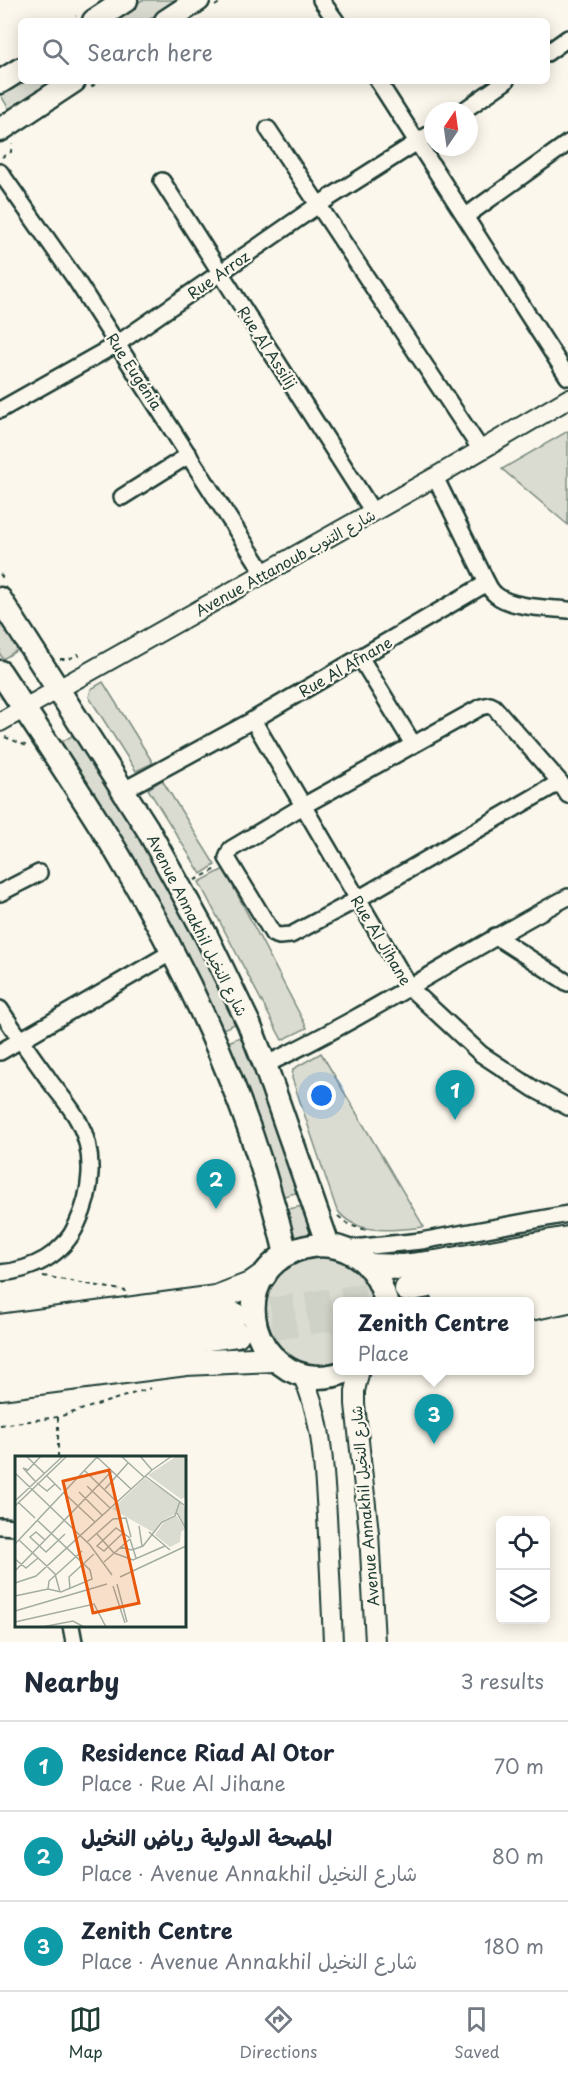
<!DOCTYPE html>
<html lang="en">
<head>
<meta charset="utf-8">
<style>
  body { margin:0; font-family:"Playpen Sans","Playpen Sans Arabic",sans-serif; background:#f2f2f3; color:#1f2937 }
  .controls { position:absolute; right:18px; bottom:18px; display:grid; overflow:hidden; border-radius:9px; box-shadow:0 3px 15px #0003 }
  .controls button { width:54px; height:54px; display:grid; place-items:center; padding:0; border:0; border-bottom:2px solid #e0e1e3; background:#fff; color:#1f2937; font:30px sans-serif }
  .compass { position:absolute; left:424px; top:102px; width:54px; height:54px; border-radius:50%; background:#fff; box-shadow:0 3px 15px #0003; rotate:13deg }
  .you { position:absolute; left:322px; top:1096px; width:21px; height:21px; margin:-15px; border:4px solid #fff; border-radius:50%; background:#1a73e8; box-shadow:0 0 0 9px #1a73e833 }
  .badge { display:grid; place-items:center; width:39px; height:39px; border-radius:50%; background:#1f3d34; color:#fff; font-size:20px; font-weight:700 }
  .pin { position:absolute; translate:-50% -50px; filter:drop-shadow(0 2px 3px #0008) }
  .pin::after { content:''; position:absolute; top:32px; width:21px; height:18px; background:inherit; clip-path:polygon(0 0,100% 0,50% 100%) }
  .popup { position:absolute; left:333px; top:1297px; width:201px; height:78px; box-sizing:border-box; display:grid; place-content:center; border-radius:9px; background:#fff; filter:drop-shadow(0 2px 4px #0005); font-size:20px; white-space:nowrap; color:#747a83 }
  .popup b { font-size:22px; color:#1f2937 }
  .popup::after { content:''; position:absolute; left:50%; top:100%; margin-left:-12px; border:12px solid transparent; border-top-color:#fff }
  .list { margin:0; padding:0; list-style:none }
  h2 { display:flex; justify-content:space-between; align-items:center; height:78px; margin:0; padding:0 24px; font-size:26px }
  h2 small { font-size:20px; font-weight:400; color:#747a83 }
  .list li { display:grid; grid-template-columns:39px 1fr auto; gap:18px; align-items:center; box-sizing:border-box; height:90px; padding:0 24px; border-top:2px solid #e0e1e3 }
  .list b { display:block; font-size:22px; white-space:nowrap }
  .list p { margin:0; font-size:20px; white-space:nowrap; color:#747a83 }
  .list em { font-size:20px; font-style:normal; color:#747a83 }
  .icon { flex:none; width:33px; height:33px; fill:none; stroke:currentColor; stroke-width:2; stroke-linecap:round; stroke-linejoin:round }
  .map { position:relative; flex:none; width:568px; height:1642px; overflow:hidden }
  .search { position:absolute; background:#fff; box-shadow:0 3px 15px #0003; left:18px; right:18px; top:18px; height:66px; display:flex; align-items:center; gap:15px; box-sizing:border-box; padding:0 21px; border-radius:9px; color:#747a83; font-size:22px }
  .sheet { height:348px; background:#fff }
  nav { display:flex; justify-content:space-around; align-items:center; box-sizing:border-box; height:84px; border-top:2px solid #e0e1e3; background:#fff; font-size:16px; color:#747a83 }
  nav a { display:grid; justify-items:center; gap:3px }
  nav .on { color:#1f3d34 }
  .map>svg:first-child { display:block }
  .green { fill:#dbdcd1; stroke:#7d8c82; stroke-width:1.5 }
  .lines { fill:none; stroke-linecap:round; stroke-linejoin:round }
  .trunk-tunnel { stroke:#cfd2c7; stroke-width:24; stroke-dasharray:24 12; stroke-linecap:butt }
  .minor-casing { stroke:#1f3d34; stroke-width:20 }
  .tertiary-casing { stroke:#1f3d34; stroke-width:22 }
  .primary-casing { stroke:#1f3d34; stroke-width:27 }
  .trunk-casing { stroke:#1f3d34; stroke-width:28 }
  .path { stroke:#1f3d34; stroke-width:2; stroke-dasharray:4.5 4.5; stroke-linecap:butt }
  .minor { stroke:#fbf7ec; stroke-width:15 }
  .tertiary { stroke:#fbf7ec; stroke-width:18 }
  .primary { stroke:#fbf7ec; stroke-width:22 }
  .trunk { stroke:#fbf7ec; stroke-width:24 }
  .labels { text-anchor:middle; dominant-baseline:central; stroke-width:4.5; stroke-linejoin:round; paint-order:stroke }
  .street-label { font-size:15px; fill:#1f3d34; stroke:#fbf7ec }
  .inset-road { fill:none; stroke:#a3ada2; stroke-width:1.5 }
  .view { fill:#e8590c; fill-opacity:0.15; stroke:#e8590c; stroke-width:3 }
  .inset-edge { fill:none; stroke:#1f3d34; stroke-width:3 }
</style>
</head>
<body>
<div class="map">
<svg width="568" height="1642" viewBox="0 0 568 1642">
  <rect width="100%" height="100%" fill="#fbf7ec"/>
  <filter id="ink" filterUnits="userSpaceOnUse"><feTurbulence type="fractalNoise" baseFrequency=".0167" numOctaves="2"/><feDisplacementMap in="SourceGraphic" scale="12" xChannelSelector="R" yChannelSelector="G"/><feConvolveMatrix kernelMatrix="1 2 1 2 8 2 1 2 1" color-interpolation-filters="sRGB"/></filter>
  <g filter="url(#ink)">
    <!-- green -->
    <g class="green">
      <polygon points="142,0 179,0 147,21 110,21"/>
      <polygon points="21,80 21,81 56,81 10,111 0,94"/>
      <polygon points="568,431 568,525 502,469"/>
      <polygon points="0,620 19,649 3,659 0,654"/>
      <polygon points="103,682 153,763 136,771 89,697 91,689"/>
      <polygon points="75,734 144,841 190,924 237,1023 218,1031 58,744"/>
      <polygon points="162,780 215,865 201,874 148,789"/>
      <polygon points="224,869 307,1028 282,1040 199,882"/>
      <polygon points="242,1036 260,1081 299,1192 280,1197 224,1044"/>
      <path d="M321,1053L424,1227C395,1230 354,1237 336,1208L292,1078L293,1069Z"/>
      <polygon points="303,1206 311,1235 291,1240 284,1210"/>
      <path d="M325,1257C353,1264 365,1274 374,1301L338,1302V1363C261,1382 239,1277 306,1259C312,1257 319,1257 325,1257Z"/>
    </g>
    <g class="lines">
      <!-- trunk-tunnel -->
      <g class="trunk-tunnel">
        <polyline points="235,1315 407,1289"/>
        <polyline points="237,1334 338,1318"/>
      </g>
      <!-- minor casing -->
      <g class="minor-casing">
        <g id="minor">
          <polyline points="321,0 336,21"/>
          <polyline points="547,53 568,38"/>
          <polyline points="378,81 568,377"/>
          <polyline points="463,111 506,81"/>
          <polyline points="268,129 481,450"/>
          <polyline points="0,172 76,280 264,573"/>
          <polyline points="162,181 373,512"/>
          <polyline points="466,216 568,143"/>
          <polyline points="0,410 117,344 318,205 433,132"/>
          <path d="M435,477L487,583C489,587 492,592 496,595C511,608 549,608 568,610"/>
          <polyline points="122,497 189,455"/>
          <polyline points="360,657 413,744"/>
          <polyline points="253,720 410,988 481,1054 534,1089 568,1107"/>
          <polyline points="560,782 358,899 291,935 279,936 273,934 227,858 231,849 303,806 481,707 490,705 494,707 560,782 568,795"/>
          <polyline points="124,790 253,720 487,583"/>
          <polyline points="0,893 39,873"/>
          <polyline points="495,936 568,983"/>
          <path d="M0,1009C15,1032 31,1055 47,1077C57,1092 71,1106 79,1122C96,1154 92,1193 77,1224C63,1255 33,1270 0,1273"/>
          <polyline points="0,1052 172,952"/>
          <path d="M265,1065C370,1015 466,951 568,897"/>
          <polyline points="343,1249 421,1241 568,1214"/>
          <polyline points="0,1526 16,1527"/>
          <polyline points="71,1626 74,1642"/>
        </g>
      </g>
      <!-- tertiary casing -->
      <g class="tertiary-casing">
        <g id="tertiary">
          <polyline points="0,722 435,477 568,399"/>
          <polyline points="360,1370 355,1391 355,1404 369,1533 375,1642"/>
          <path d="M302,1375C321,1415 323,1456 326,1500C329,1547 331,1595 333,1642"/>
        </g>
      </g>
      <!-- primary casing -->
      <g class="primary-casing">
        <g id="primary">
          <polyline points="94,21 126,0"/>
          <polyline points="166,21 198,0"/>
          <polyline points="0,82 21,69"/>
          <polyline points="0,130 74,81"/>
          <polyline points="0,599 147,828 206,935 249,1024 265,1065 328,1245"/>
          <path d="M0,672C39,731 79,790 116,851C191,975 253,1113 286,1254"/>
          <path d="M350,1370C327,1380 301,1380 281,1364C269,1355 260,1342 256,1327C235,1243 364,1207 386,1302"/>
        </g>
      </g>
      <!-- trunk casing -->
      <g class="trunk-casing">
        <g id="trunk">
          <polyline points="369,1266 403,1267 436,1263 568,1239"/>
          <polyline points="407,1289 568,1259"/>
          <polyline points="443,1302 568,1279"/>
          <polyline points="530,1308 568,1300"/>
          <polyline points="0,1327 216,1298 250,1285 264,1275"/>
          <polyline points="0,1348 82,1338 235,1315"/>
          <polyline points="0,1366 237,1334"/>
          <polyline points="0,1387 186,1363 274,1359"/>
        </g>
      </g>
      <!-- path -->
      <g class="path">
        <polyline points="215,6 224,0"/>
        <polyline points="68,21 76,16"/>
        <polyline points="91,87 101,81"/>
        <polyline points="2,157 11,152 12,144"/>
        <polyline points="0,574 5,581"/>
        <polyline points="60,659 69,659 78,654 80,658"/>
        <polyline points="5,737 27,746"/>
        <polyline points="195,880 217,869"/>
        <polyline points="338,1216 349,1225 370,1231"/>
        <polyline points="43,1276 126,1291"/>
        <polyline points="58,1417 58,1458"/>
        <polyline points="0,1425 58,1417 151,1388"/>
      </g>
      <!-- minor -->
      <use href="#minor" class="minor"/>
      <!-- tertiary -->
      <use href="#tertiary" class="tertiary"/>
      <!-- primary -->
      <use href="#primary" class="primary"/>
      <!-- trunk -->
      <use href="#trunk" class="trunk"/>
    </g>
  </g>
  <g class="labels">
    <!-- street labels -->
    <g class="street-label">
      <text transform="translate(218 274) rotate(-35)">Rue Arroz</text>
      <text transform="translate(268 347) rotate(57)">Rue Al Assilij</text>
      <text transform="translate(135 371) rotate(57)">Rue Eugénia</text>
      <text transform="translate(285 562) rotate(-29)">Avenue Attanoub شارع التنوب</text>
      <text transform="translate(345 666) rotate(-30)">Rue Al Afnane</text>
      <text transform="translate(198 925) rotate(63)">Avenue Annakhil شارع النخيل</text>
      <text transform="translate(382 940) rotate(59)">Rue Al Jihane</text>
      <text transform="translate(364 1506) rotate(-95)">Avenue Annakhil شارع النخيل</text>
    </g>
  </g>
  <!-- overview -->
  <g transform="translate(15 1456)">
    <rect width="171" height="171" fill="#fbf7ec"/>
    <path d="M162,0H171V41L166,43L133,19ZM130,22L165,45L171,54V71L162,57L147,65L138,76L97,53ZM162,60L170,73L166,76L165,86L155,91L140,79L149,66Z" fill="#dbdcd1"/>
    <path class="inset-road" d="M11,0L29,17M106,0L129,21M125,0L137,14M82,1L116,33M13,14L8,12L20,25M12,15L26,0M70,15L102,46M0,17L75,89L97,119M31,19L46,34M130,20L169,49M22,27L32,35L40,28M72,30L95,52M90,33L113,7M64,36L87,59M49,37L80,66M0,45L48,0M3,46L20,62M0,50L52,0M162,57L171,73M111,62L116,81M124,70L127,90M134,76L155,94M108,77L89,95L82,90L101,72L115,82M82,78L99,97L118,104L150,90M115,83L121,102M4,84L40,118L45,136M30,84L21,76L15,81L31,96L50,78M72,86L98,63L111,62M0,88L83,0M105,91L117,94L128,90L147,66L160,60L165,45M0,103L11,112L23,102M89,106L115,83M0,115L97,15M105,121L171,90M0,127L21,120L137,14L157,0M102,128L112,166M98,130L110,167M33,133L34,125L67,95M55,133L54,121L79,98M0,140L33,133L46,136L77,123L75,114L22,64M0,155L92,128M0,166L79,148L91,171M27,171L58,165L69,171"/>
    <path class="view" d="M94,14L124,147L78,157L48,25Z"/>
    <rect width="171" height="171" class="inset-edge"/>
  </g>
</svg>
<div class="controls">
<button><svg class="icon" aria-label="locate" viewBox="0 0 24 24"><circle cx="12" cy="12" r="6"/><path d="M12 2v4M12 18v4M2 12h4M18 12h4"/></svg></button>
<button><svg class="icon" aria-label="layers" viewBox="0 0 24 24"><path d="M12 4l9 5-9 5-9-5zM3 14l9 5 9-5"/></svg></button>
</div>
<svg class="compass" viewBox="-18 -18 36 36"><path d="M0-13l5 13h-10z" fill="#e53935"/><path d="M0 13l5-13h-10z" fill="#747a83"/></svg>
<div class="you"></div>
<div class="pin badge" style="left:455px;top:1120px;background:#0f9aa8">1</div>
<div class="pin badge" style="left:216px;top:1209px;background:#0f9aa8">2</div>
<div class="pin badge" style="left:434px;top:1444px;background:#0f9aa8">3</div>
<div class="popup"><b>Zenith Centre</b>Place</div>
<div class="search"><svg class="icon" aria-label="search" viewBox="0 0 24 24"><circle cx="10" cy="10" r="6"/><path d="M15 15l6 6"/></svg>Search here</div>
</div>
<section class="sheet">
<h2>Nearby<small>3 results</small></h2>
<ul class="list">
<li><span class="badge" style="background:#0f9aa8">1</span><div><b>Residence Riad Al Otor</b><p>Place · Rue Al Jihane</p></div><em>70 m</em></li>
<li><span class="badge" style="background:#0f9aa8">2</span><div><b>المصحة الدولية رياض النخيل</b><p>Place · Avenue Annakhil شارع النخيل</p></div><em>80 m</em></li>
<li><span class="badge" style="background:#0f9aa8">3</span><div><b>Zenith Centre</b><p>Place · Avenue Annakhil شارع النخيل</p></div><em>180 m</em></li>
</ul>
</section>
<nav>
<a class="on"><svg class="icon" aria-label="map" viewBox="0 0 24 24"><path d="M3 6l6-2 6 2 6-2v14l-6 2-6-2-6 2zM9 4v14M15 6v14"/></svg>Map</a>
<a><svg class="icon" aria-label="directions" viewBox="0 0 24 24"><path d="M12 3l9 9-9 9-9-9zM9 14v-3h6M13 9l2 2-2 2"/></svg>Directions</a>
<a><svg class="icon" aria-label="saved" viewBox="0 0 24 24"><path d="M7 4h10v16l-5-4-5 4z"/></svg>Saved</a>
</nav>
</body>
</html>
